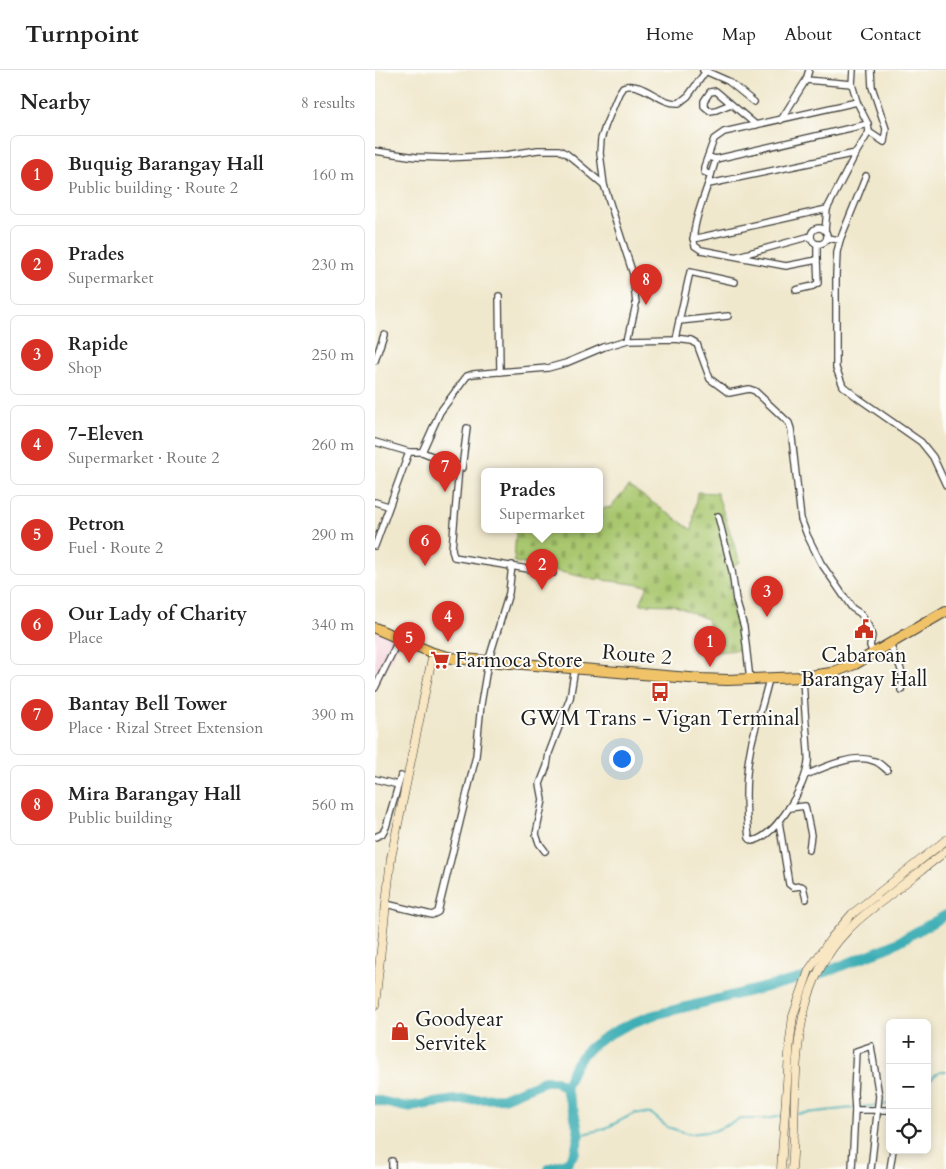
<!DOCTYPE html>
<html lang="en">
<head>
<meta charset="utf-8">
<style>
  body { margin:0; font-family:Cardo,serif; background:#f2f2f2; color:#222 }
  .controls { position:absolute; right:15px; bottom:15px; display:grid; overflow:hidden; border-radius:8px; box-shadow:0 2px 8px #0003 }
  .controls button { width:45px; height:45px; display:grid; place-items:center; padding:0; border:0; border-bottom:1px solid #e0e0e0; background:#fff; color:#222; font:25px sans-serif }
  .you { position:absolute; left:246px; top:688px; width:18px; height:18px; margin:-12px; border:4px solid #fff; border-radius:50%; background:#1a73e8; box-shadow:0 0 0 8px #1a73e833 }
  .badge { display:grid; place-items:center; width:32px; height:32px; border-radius:50%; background:#d93025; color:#fff; font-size:16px; font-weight:700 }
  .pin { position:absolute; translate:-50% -41px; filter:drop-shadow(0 1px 2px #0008) }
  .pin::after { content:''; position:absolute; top:26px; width:18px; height:15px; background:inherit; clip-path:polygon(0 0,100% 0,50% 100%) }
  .popup { position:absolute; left:106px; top:398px; width:122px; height:65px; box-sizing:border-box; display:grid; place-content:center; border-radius:8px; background:#fff; filter:drop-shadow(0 1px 4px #0005); font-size:16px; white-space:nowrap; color:#767676 }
  .popup b { font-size:19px; color:#222 }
  .popup::after { content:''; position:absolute; left:50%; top:100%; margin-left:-10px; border:10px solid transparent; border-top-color:#fff }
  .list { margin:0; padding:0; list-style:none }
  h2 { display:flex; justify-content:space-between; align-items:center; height:65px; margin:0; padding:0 20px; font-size:21px }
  h2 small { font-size:16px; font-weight:400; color:#767676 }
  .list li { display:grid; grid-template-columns:32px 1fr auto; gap:15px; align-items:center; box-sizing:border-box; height:80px; margin:0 10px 10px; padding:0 10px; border:1px solid #e0e0e0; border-radius:8px }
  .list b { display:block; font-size:19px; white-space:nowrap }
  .list p { margin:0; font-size:16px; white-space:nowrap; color:#767676 }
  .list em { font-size:16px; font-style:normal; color:#767676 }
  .icon { flex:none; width:28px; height:28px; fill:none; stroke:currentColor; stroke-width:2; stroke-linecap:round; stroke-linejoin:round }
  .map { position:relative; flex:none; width:571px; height:1099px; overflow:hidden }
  header { display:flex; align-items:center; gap:30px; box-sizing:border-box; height:70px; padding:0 25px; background:#fff; border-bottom:1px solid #e0e0e0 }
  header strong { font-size:24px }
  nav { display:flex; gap:28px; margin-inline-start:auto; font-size:18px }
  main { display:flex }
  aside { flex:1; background:#fff }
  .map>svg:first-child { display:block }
  .built { fill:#f5cfdb }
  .cemetery { fill:url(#cemetery-stones); stroke:#627245 }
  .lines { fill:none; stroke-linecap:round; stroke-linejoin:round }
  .stream { stroke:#3daeb5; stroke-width:2 }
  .river { stroke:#3daeb5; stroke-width:10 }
  .minor-casing { stroke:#3c3b37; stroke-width:8 }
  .secondary-casing { stroke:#3c3b37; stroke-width:9 }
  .trunk-casing { stroke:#3c3b37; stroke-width:12 }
  .minor { stroke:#fff; stroke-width:5.5 }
  .secondary { stroke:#f9e7c3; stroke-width:8 }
  .trunk { stroke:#f0c369; stroke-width:10 }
  .labels { text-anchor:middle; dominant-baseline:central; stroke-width:4; stroke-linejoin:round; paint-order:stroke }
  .street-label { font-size:21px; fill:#1c1c1c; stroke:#fdfcf7 }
  .poi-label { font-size:21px; fill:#1c1c1c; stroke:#fdfcf7 }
</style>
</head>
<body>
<header>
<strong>Turnpoint</strong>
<nav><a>Home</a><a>Map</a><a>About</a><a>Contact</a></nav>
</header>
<main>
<aside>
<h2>Nearby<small>8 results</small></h2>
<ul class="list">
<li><span class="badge">1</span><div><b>Buquig Barangay Hall</b><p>Public building · Route 2</p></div><em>160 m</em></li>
<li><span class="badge">2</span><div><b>Prades</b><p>Supermarket</p></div><em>230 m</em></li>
<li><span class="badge">3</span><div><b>Rapide</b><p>Shop</p></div><em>250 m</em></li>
<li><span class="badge">4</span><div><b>7-Eleven</b><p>Supermarket · Route 2</p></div><em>260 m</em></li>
<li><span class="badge">5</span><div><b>Petron</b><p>Fuel · Route 2</p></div><em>290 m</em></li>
<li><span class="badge">6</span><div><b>Our Lady of Charity</b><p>Place</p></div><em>340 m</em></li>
<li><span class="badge">7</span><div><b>Bantay Bell Tower</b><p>Place · Rizal Street Extension</p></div><em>390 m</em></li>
<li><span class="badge">8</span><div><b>Mira Barangay Hall</b><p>Public building</p></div><em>560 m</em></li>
</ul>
</aside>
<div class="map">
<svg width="571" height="1099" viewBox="0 0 571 1099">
  <defs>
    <pattern id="cemetery-stones" width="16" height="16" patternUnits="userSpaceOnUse" patternTransform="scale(1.25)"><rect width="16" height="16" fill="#a9c76e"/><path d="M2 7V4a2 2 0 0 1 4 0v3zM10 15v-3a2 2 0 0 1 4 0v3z" fill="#91aa5f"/></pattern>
  </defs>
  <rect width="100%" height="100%" fill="#fdfcf7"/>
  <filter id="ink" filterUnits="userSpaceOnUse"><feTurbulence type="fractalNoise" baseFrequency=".02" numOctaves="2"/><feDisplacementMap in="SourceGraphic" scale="10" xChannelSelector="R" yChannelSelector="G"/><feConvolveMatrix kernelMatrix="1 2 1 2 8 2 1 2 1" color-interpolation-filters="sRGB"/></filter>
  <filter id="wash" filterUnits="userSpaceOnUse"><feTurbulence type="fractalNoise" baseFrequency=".0096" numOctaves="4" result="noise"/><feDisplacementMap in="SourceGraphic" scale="20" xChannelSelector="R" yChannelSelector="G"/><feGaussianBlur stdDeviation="1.12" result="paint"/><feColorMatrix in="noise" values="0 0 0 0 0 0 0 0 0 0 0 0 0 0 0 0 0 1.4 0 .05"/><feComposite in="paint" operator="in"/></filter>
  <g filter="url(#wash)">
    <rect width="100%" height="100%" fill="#f0e8cd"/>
    <!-- built -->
    <polygon class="built" points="0,559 26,571 0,619"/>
    <!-- cemetery -->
    <polygon class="cemetery" points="254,416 317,460 322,422 342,423 365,492 355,498 357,531 365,580 338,582 332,549 298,535 265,534 273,516 213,508 139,492 141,459 224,459 225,439 236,437"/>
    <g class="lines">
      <!-- stream -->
      <g class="stream">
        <polyline points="552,1012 565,1001 571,1001"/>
        <polyline points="422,1044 515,1034"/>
        <polyline points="204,1065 229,1059 260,1043 277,1044 292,1057 315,1064 339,1061 366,1049 390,1049 408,1046"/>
      </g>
      <!-- river -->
      <g class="river">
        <path d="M190,1018C194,1009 197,1000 202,992C216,970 254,953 279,945L451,902L516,876L571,845"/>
        <polyline points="0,1030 31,1037 81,1030 128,1028 170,1011 181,1011 190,1018 199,1042 204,1065 200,1082 193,1092 174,1099"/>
      </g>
    </g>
  </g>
  <g filter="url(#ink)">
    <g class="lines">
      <!-- minor casing -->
      <g class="minor-casing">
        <g id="minor">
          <polyline points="328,0 353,11 379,32"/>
          <polyline points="478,0 477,14 482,32"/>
          <polyline points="431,10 434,0"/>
          <polyline points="356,34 341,40 335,41 329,36 329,31 335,22 341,21 381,55"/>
          <polyline points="406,50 431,10 477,14"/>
          <polyline points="494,62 509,72 511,59 497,17 496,0"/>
          <polyline points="0,81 41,87 69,88 130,85 163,80 184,80 192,84 229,115"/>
          <polyline points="333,87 341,89 493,54"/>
          <polyline points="336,105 341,89"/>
          <polyline points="334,114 481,83"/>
          <circle cx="444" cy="166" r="8"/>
          <polyline points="452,168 465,170 462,182 461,205 461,298 468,316 483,328 546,372 558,387 571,415"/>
          <polyline points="318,169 452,139"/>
          <polyline points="465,170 491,106"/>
          <path d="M442,174V190L411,196L326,180L320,176C314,161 331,122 336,105L329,102V97L339,69L349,62L482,32L493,54L494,62L481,83L452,139L450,161"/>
          <polyline points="363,186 436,166"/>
          <polyline points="421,220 438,216 443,213 442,190"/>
          <polyline points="124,226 125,302"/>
          <polyline points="304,251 353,246"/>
          <polyline points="300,269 315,202 360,212"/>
          <path d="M253,270L261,234L258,204L229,115L225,83L226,69L231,54L244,23L248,17C267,10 285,35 304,33L313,26L331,1"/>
          <polyline points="0,291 9,264"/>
          <polyline points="0,372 34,382"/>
          <polyline points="47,382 87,398 92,358"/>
          <polyline points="84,398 77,479 79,487 178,503"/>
          <polyline points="0,432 13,436"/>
          <polyline points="343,446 357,501 361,530 369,557 375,610"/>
          <polyline points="0,476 34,382 47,382 65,342 92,306 98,304 173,298 191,293 229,277 253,270 300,269 317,271 322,274 335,309 354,323 374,319 380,321 414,353 416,359 426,449 432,465 446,493 477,538 486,544 494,557 497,566 495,576 499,584"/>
          <path d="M515,575C522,590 531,603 526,620"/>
          <path d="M394,609C389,631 381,653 376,676C370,705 370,739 374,768L377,771C401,767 431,716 433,692C434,684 432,674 432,665C430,646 429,627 428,607"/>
          <polyline points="0,618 24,569"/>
          <path d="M431,705C449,697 480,683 499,691C504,692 508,697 512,700"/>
          <polyline points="0,709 23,715"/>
          <polyline points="414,738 430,736 436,765 434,780"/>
          <polyline points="404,752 414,814 418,817 426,816 428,817 431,829"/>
          <polyline points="0,767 7,764 11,757 26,706"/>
          <polyline points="170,781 164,773 161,764 168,730 165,714 172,696 174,683 195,628 200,598"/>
          <polyline points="11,834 57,845 63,842 101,686 106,634 113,592 134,523 137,495"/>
          <polyline points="480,1040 515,1040"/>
          <polyline points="17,1099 17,1091"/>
          <polyline points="477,1099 480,1040 479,1023 481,981 496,976 504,1026 496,1099"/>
          <polyline points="515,1099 518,1080"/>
        </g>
      </g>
      <!-- secondary casing -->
      <g class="secondary-casing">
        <g id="secondary">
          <polyline points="0,935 16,788 58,583"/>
          <polyline points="406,1099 415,970 418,946 434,900 457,867 477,844 571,770"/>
          <path d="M417,1099C424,1016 409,925 473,860C484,848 498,838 511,828C531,812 551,797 571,781"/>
        </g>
      </g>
      <!-- trunk casing -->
      <g class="trunk-casing">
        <polyline id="trunk" points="0,558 58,583 77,588 326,609 352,610 428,607 456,603 480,594 571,541"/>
      </g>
      <!-- minor -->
      <use href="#minor" class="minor"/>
      <!-- secondary -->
      <use href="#secondary" class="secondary"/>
      <!-- trunk -->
      <use href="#trunk" class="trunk"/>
    </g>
  </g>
  <!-- icons -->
  <defs>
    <g id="civic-bare" transform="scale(1.5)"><path d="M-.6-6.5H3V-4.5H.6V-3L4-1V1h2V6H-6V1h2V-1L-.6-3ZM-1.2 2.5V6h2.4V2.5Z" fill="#c8321e" stroke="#fdfcf7" stroke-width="2.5" paint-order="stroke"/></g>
    <g id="supermarket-bare" transform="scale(1.5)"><path d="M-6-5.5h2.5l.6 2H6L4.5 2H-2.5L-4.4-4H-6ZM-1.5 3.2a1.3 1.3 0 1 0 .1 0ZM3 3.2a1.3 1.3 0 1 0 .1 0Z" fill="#c8321e" stroke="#fdfcf7" stroke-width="2.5" paint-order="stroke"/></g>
    <g id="bus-bare" transform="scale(1.5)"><path d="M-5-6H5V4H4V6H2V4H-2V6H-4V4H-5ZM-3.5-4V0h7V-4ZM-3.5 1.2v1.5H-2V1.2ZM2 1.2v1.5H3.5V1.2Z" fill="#c8321e" stroke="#fdfcf7" stroke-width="2.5" paint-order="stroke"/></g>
    <g id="shop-bare" transform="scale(1.5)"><path d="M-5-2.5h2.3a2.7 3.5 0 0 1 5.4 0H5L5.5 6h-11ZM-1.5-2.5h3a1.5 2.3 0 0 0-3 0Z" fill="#c8321e" stroke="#fdfcf7" stroke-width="2.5" paint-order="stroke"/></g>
  </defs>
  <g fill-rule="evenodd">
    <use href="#civic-bare" x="489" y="559"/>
    <use href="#supermarket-bare" x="65" y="590"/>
    <use href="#bus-bare" x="285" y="622"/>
    <use href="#shop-bare" x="25" y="961"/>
  </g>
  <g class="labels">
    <!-- street labels -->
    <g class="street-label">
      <text transform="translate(262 585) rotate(5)">Route 2</text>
    </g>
    <!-- poi labels -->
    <g class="poi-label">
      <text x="489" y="585">Cabaroan<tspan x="489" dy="24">Barangay Hall</tspan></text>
      <text x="80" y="590" text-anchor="start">Farmoca Store</text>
      <text x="285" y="648">GWM Trans - Vigan Terminal</text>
      <text x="40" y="949" text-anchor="start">Goodyear<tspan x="40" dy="24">Servitek</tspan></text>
    </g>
  </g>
</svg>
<div class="controls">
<button>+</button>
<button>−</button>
<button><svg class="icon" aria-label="locate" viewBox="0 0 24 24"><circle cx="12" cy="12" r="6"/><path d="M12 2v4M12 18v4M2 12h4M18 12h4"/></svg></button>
</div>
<div class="you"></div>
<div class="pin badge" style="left:335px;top:597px">1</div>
<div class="pin badge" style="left:167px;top:520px">2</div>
<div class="popup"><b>Prades</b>Supermarket</div>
<div class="pin badge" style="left:392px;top:547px">3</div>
<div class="pin badge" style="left:73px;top:572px">4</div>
<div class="pin badge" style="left:34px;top:593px">5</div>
<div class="pin badge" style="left:50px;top:496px">6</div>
<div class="pin badge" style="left:70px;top:422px">7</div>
<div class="pin badge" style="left:271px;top:235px">8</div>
</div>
</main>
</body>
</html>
